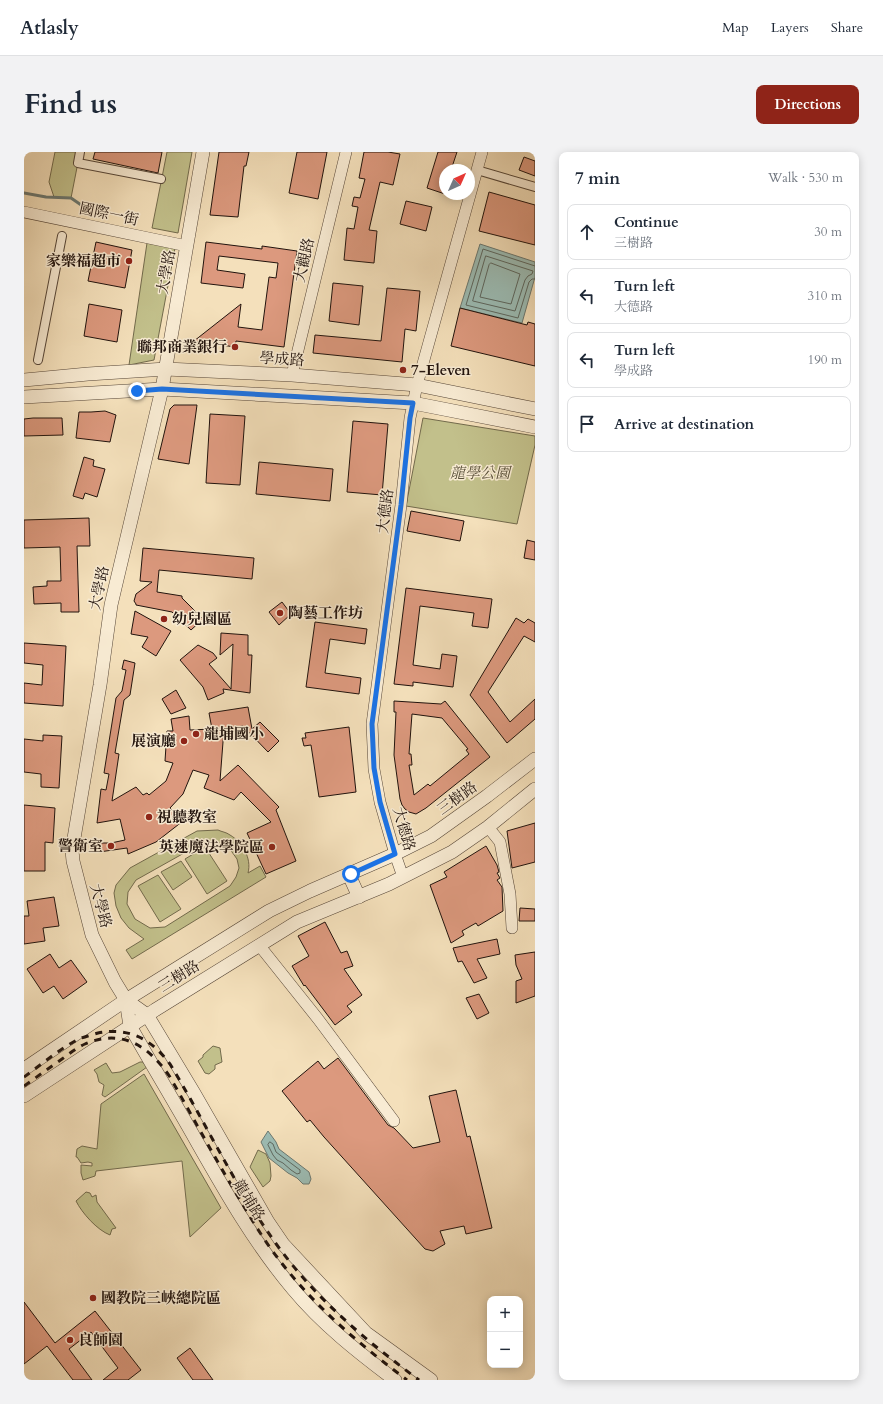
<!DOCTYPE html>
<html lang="en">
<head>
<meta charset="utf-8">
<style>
  body { margin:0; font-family:Cardo,"Noto Serif TC",serif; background:#f2f2f3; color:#1f2937 }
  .controls { position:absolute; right:12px; bottom:12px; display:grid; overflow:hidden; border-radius:8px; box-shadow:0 2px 10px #0003 }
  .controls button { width:36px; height:36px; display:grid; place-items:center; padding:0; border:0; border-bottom:1px solid #e0e1e3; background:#fff; color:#1f2937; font:20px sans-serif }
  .compass { position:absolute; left:415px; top:12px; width:36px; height:36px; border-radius:50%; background:#fff; box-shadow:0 2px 10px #0003; rotate:45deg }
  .stop { position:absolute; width:12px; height:12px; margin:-9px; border:3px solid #1a73e8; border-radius:50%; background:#fff }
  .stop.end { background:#1a73e8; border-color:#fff; box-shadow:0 1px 4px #0008 }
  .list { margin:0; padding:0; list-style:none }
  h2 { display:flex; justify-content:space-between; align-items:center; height:52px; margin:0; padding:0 16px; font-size:17px }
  h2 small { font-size:13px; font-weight:400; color:#747a83 }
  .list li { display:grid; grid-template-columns:26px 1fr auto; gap:12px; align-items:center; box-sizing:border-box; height:56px; margin:0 8px 8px; padding:0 8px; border:1px solid #e0e1e3; border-radius:8px }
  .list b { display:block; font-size:15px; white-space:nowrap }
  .list p { margin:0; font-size:13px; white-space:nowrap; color:#747a83 }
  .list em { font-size:13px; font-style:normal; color:#747a83 }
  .icon { flex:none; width:22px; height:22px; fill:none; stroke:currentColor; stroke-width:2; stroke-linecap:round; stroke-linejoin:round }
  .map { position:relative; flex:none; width:511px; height:1228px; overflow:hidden; border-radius:8px }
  header { display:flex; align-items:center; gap:24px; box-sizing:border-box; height:56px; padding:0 20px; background:#fff; border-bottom:1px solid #e0e1e3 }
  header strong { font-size:19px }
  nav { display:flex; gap:22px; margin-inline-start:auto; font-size:14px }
  .intro { display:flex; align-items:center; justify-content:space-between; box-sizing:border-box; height:96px; padding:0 24px }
  h1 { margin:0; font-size:28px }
  .button { padding:10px 18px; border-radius:8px; background:#8f2418; color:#fff; font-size:14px; font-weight:700 }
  main { display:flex; gap:24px; padding:0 24px }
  aside { flex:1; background:#fff; border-radius:8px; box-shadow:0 2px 10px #0003 }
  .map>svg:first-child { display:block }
  .green { fill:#c2c08b; stroke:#726a4c; fill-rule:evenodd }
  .water { fill:#9cbcb4; stroke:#6b7871 }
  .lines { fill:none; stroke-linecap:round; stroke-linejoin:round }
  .shore { stroke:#5e6860; stroke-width:1 }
  .stream { stroke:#6b7871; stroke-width:3 }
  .building { fill:#dc997e; stroke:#21130d; fill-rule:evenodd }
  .pedestrian-casing { stroke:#564638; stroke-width:10 }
  .minor-casing { stroke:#564638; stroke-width:12 }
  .tertiary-casing { stroke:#564638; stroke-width:14 }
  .pedestrian { stroke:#f8ebd3; stroke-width:8 }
  .minor { stroke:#f8ebd3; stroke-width:11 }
  .tertiary { stroke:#f8ebd3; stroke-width:13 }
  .rail { stroke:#21130d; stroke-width:3; stroke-dasharray:7 7; stroke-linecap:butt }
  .route { stroke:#1a73e8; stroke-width:5 }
  .poi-dot { fill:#8f2418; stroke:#f8ebd3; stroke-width:1.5 }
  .labels { text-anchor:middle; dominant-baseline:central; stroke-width:3; stroke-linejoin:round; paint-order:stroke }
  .street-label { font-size:15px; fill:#21130d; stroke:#f8ebd3 }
  .poi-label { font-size:15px; font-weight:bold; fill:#21130d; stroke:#f8ebd3; text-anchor:start }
  .park-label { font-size:15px; font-style:italic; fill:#595039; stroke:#f8ebd3 }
</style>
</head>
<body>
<header>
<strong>Atlasly</strong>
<nav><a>Map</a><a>Layers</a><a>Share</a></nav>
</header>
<div class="intro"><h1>Find us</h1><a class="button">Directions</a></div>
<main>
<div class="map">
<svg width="511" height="1228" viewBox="0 0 511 1228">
  <rect width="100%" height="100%" fill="#f4e0bb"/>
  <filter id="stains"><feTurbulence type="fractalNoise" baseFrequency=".005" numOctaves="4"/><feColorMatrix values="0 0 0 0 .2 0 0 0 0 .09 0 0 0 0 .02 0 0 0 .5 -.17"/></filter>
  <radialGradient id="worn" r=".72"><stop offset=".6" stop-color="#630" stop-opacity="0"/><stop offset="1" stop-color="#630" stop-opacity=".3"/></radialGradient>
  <!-- green -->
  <g class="green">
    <polygon points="31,0 56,0 47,46 30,45 25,30"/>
    <polygon points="143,0 168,0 154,81 128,76"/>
    <polygon points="123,91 151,96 130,208 105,213"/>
    <polygon points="399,266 511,284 511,293 493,372 382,354"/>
    <path d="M194,678C198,680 202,680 206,683C218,690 228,706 224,721L236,714L242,725L108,807L102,798L120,787L105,776L97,766L92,754L90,741L92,733L106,716L173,679ZM190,689L203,693L213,707L215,716L212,725L206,734L141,775L126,776L111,767L103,752L104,740L112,728L178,691Z"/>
    <polygon points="181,695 203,729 183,742 161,707"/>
    <polygon points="157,709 168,725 149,738 137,720"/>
    <polygon points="134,723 157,757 136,770 114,734"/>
    <polygon points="189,894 196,896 198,910 191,913 191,917 185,922 181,921 174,909 179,905 179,903"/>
    <polygon points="116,910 119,910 123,915 81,945 78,943 80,933 75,930 73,922 70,918 82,911 88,921 96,920"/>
    <polygon points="120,922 197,1056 166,1085 158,1009 72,1019 71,1024 59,1028 57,1021 57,1013 68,1014 68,1011 64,1010 57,1011 53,1005 52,1005 53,997 58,994 73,997 77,952"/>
    <polygon points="234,998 242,1002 246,1011 247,1024 246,1029 239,1035 226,1015"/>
    <path d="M62,1040L66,1041L68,1045L72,1043L73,1050L92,1076L88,1077L86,1083C73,1078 58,1061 52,1049Z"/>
  </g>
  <!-- water -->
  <g class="water">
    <polygon points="456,92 511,110 511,125 498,171 436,156"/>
    <polygon points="244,979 252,990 255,997 285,1020 287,1027 285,1032 279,1032 273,1026 264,1021 245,1006 237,990"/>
  </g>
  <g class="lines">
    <!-- shore -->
    <g class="shore">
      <polygon points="462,104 509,119 508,122 504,124 501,128 491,159 449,149"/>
      <polygon points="467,111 496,122 487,152 456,145 465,113"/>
      <polyline points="511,114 459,97 442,153 494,166 505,130 508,127 511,127"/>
      <polygon points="246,990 249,992 252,1000 276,1018 276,1021 273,1022 267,1018 259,1011 253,1008 249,1003 244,993"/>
    </g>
    <!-- stream -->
    <polyline class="stream" points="0,41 22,45 47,46 63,57"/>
  </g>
  <!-- building -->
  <g class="building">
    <polygon points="71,0 138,0 134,21 69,7"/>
    <polygon points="195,0 225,0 222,14 220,14 214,65 186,63"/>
    <polygon points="273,0 303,0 294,47 265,41"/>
    <polygon points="340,0 364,0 376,2 369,33 356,30 345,78 353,79 350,111 320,108 323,76 330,77 334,55 328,54 330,45 336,46 341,27 335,26"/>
    <polygon points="414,0 433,0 427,18 421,18 421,42 403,36"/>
    <polygon points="500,5 511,9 511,24 495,18"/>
    <polygon points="465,40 511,53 511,93 455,79"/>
    <polygon points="382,49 408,55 402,79 376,72"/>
    <polygon points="72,90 108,98 101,136 64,129"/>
    <polygon points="182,90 238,97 238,94 273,99 260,195 212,189 211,195 170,189 217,152 214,175 238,178 245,125 252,126 254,111 195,104 193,118 221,122 219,136 177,131"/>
    <polygon points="309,131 339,134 335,173 305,169"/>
    <polygon points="363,136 396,139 392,179 381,177 378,210 289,201 291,183 357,189"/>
    <polygon points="65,152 98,158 93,190 60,184"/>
    <polygon points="436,156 503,173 504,170 511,172 511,214 427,194"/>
    <polygon points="150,253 173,253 165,312 134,307 146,257"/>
    <polygon points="81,259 92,263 86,290 52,286 55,260 67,260"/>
    <polygon points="186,262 221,264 216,333 182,331"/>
    <polygon points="9,266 38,266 39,283 0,284 0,267"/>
    <polygon points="329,269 364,272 358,343 323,340"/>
    <polygon points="60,305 70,308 69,314 81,317 73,345 61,341 59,347 49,344"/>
    <polygon points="235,310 309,317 306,349 232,342"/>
    <polygon points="387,359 440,369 436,389 383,379"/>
    <polygon points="65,366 66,394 53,394 55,460 37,460 37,451 10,452 9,435 23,434 23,429 37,429 36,395 0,396 0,368"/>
    <polygon points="503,388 511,390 511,408 500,406"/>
    <polygon points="119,396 230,406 228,427 135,418 133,440 158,444 158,446 179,467 167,478 148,460 112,453 112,452 110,449 112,442 128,430 116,429"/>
    <polygon points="382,436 468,447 464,476 448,474 450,461 396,454 389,513 416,517 418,502 433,504 429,535 389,530 389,534 370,532"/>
    <polygon points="258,450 267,462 255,473 245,460"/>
    <polygon points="111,459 147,479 132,504 118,495 124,485 107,482"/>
    <polygon points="492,466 500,471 504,467 511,471 511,490 500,484 464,540 486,570 511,547 511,567 483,591 446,543"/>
    <polygon points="291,470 343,477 341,492 306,487 301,521 337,526 335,542 282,535"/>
    <polygon points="197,481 224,483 224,503 228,503 226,541 199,537 200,541 184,548 179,535 156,508 174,493 189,501 193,506 185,512 207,537 209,492 196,503"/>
    <polygon points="0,491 42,494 39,554 0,551 0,531 18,533 19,513 0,511"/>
    <polygon points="100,508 111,511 106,543 100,548 91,601 95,602 88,649 112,635 119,643 123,641 125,643 142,629 149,611 141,609 143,579 149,579 147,567 165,564 166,578 188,577 185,561 224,555 228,577 236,570 255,589 244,600 219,574 200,577 196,629 214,613 255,655 252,658 272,709 242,722 223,681 247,670 217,640 210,648 180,636 185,623 169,618 159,642 146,656 159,669 132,690 104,702 103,696 75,700 74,691 87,691 101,688 96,667 73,671 77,637 82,638 85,622 80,621 92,546 98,539 102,518 98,517"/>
    <polygon points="152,538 162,556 147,562 138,547"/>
    <path d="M370,549L417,552L421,549L466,605L402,656L392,662L385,660L381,657L378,653L376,647L370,603L372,560H370ZM388,562L418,566L444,597L442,598L445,602L406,634L404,632L390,643L385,613H388L387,602H385Z"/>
    <polygon points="325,575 332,640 295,645 287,593 280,594 278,586 282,586 281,581"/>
    <polygon points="19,583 38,584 35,636 17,635 17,622 0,620 0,587 19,589"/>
    <polygon points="0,653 31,656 29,691 21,690 21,719 0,719"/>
    <polygon points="511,671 511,710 488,716 483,679"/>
    <polygon points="462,694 473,713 475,720 473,721 476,726 473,728 478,735 479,759 454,774 452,771 438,779 440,783 427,791 406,733 423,725 420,720"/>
    <polygon points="30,745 35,774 19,776 21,789 0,792 0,764 5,764 3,749"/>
    <polygon points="496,756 511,757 511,769 495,769"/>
    <polygon points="301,770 317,801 323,799 329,814 320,817 338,843 323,854 328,860 311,873 281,833 280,834 268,814 285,804 274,784"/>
    <polygon points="473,787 476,802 453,807 463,826 450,831 438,809 434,810 429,796"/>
    <polygon points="511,800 511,844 492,851 492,829 498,827 492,813 491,803"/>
    <polygon points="26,802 35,816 47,808 63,830 39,847 30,834 19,841 3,817"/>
    <polygon points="455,842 465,861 453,867 442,846"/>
    <polygon points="314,906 364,973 370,976 389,996 416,990 405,944 432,938 443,985 446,984 468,1076 442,1082 440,1074 416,1079 421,1092 409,1099 401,1097 300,985 286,968 283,970 258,939 294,909 300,917"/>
    <polygon points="0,1150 31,1191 71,1159 117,1218 104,1228 79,1228 94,1216 67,1180 45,1197 68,1228 49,1228 23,1194 0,1212"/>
    <polygon points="166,1196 189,1228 169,1228 153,1206"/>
  </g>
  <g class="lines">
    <!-- pedestrian casing -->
    <g class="pedestrian-casing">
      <g id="pedestrian">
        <polyline points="56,0 54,11 137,27"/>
        <polyline points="453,18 511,35"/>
        <polyline points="14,208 38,84"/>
      </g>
    </g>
    <!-- minor casing -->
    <g class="minor-casing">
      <g id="minor">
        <polyline points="0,60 163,94"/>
        <polyline points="268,223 322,0"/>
        <polyline points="464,675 476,690 486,742 488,776"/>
        <polyline points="379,725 371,702 356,650 350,617 348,572 377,353 386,266 393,233 458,0"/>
        <polyline points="235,793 294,867 370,969"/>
      </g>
    </g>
    <!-- tertiary casing -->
    <g class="tertiary-casing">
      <g id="tertiary">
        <polyline points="179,0 138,237 87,453 76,533 48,698 49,709 68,783 91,830 102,848 123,863 170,941 244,1070 259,1092 342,1181 407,1228"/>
        <polyline points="0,228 64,222 142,217 268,223 393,233 511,257"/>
        <polyline points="0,245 138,237 389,251 511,275"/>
        <polyline points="325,723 335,745"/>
        <path d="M102,848L106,874C128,913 151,951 173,990C202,1041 231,1092 269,1137C298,1172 335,1201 371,1228"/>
        <polyline points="0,917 102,848 245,759 286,739 371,702 407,684 463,644 511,607"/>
        <polyline points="0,944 131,858 273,770 365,732 428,700 464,675 511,637"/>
      </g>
    </g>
    <!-- pedestrian -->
    <use href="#pedestrian" class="pedestrian"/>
    <!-- minor -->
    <use href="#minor" class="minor"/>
    <!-- tertiary -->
    <use href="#tertiary" class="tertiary"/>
    <!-- rail -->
    <g class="rail">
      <path d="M0,925C17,913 34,898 53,888C59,885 67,883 74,881C106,875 127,887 146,912C183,973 213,1039 256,1097C294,1149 344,1190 395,1228"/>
      <path d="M0,934C13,925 25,916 38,907C45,902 52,896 61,892C98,876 125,894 146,925C167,962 187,999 209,1036C223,1059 236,1083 253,1105C289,1153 335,1192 383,1228"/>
    </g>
  </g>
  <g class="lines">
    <!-- route -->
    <polyline class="route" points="113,239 138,237 389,251 386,266 377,353 348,572 350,616 356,650 371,702 327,722"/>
  </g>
  <!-- markers -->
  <g class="poi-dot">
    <circle cx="105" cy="109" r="4"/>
    <circle cx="211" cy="195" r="4"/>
    <circle cx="379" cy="218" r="4"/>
    <circle cx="256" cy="461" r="4"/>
    <circle cx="140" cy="467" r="4"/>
    <circle cx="172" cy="582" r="4"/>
    <circle cx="160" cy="589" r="4"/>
    <circle cx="125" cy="665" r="4"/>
    <circle cx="87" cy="694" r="4"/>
    <circle cx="248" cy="695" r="4"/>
    <circle cx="69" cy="1146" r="4"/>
    <circle cx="46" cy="1188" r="4"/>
  </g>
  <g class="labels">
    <!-- street labels -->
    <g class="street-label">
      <text transform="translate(85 62) rotate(12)">國際一街</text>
      <text transform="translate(280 108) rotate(-77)">大觀路</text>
      <text transform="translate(142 120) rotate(-80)">大學路</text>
      <text transform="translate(258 207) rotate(3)">學成路</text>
      <text transform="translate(361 359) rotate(-83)">大德路</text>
      <text transform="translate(75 436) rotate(-78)">大學路</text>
      <text transform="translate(433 646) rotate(-36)">三樹路</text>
      <text transform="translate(380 677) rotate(74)">大德路</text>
      <text transform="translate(77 754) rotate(75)">大學路</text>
      <text transform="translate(155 824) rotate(-32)">三樹路</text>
      <text transform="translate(225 1048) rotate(58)">龍埔路</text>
    </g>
    <!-- poi labels -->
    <g class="poi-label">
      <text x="97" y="109" text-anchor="end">家樂福超市</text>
      <text x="203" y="195" text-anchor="end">聯邦商業銀行</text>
      <text x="387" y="218">7-Eleven</text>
      <text x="264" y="461">陶藝工作坊</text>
      <text x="148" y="467">幼兒園區</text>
      <text x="180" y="582">龍埔國小</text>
      <text x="152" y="589" text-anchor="end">展演廳</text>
      <text x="133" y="665">視聽教室</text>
      <text x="79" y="694" text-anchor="end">警衛室</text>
      <text x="240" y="695" text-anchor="end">英速魔法學院區</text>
      <text x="77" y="1146">國教院三峽總院區</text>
      <text x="54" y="1188">良師園</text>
    </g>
    <!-- park labels -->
    <g class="park-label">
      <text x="456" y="321">龍學公園</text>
    </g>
  </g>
  <rect width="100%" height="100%" filter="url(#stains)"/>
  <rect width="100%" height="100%" fill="url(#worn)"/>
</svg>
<div class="controls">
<button>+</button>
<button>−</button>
</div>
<svg class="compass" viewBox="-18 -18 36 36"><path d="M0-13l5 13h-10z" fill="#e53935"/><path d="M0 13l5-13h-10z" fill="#747a83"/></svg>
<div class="stop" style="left:327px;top:722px"></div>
<div class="stop end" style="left:113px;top:239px"></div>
</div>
<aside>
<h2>7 min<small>Walk · 530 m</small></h2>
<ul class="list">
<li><svg class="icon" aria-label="ahead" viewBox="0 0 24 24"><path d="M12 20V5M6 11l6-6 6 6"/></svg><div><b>Continue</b><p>三樹路</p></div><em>30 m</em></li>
<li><svg class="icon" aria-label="left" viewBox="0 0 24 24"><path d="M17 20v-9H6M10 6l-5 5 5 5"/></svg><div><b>Turn left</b><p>大德路</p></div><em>310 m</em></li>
<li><svg class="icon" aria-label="left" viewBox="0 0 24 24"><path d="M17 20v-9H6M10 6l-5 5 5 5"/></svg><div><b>Turn left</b><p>學成路</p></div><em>190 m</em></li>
<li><svg class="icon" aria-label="arrive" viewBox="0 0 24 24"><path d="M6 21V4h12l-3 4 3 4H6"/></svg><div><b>Arrive at destination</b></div></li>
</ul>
</aside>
</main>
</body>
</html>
